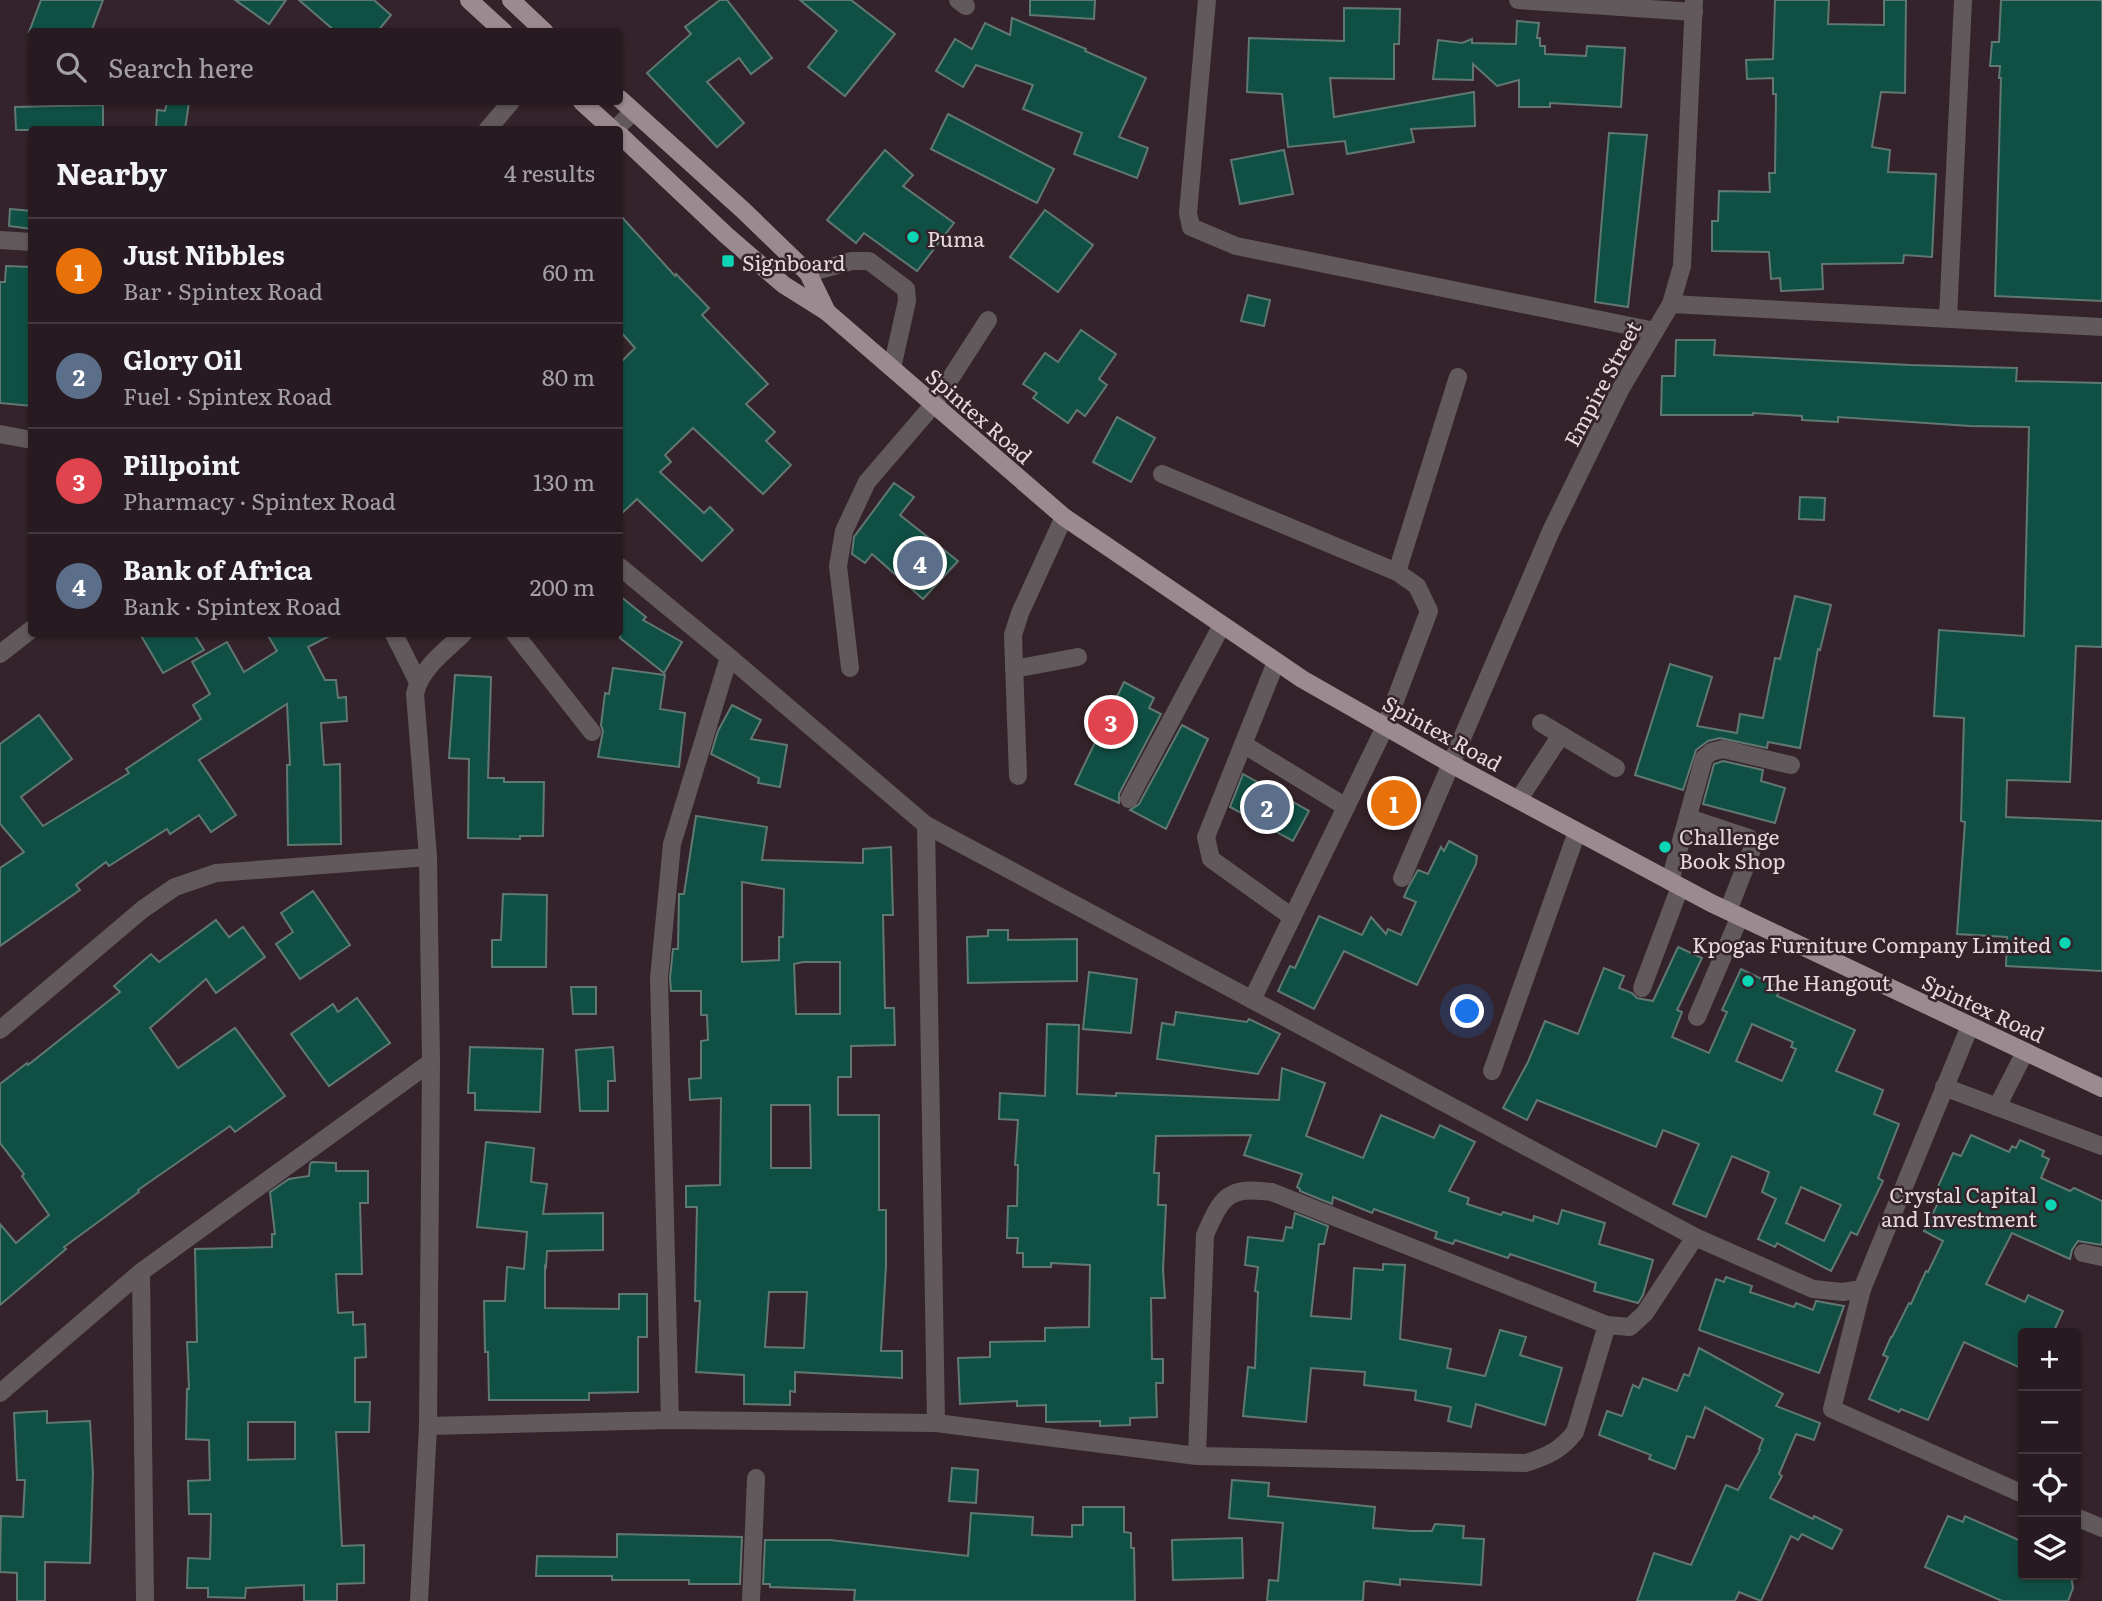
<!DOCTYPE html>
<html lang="en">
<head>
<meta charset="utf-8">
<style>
  body { margin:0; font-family:Literata,serif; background:#2f2329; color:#f1f3f6 }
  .controls { position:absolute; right:21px; bottom:21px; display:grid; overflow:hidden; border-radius:7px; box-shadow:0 2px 5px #0004 }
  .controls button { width:63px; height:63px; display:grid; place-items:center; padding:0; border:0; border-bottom:2px solid #43383e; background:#271a20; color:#f1f3f6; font:35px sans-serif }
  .you { position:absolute; left:1468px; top:1012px; width:24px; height:24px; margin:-18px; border:5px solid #fff; border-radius:50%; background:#1a73e8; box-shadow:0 0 0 10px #1a73e833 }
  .badge { display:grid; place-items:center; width:46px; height:46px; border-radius:50%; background:#ea580c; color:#fff; font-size:23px; font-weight:700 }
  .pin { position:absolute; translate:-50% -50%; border:4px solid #fff; box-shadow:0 2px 7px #0006 }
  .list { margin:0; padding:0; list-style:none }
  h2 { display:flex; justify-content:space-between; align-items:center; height:91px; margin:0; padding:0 28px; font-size:30px }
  h2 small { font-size:23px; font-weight:400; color:#a4a1a5 }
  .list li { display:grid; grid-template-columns:46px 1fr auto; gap:21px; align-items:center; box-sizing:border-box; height:105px; padding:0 28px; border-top:2px solid #43383e }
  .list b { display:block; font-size:26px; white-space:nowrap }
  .list p { margin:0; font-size:23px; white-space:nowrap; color:#a4a1a5 }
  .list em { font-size:23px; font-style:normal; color:#a4a1a5 }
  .icon { flex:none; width:38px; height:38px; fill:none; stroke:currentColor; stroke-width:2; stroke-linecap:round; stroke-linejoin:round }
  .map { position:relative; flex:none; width:2102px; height:1601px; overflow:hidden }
  .search { position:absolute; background:#271a20; box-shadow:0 2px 5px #0004; left:28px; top:28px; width:595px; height:77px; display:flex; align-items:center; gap:18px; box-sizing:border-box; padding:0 24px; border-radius:7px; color:#a4a1a5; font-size:26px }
  .panel { position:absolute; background:#271a20; box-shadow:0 2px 5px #0004; left:28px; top:126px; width:595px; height:511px; border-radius:7px }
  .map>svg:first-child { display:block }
  .building { fill:#105044; stroke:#617872; stroke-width:2; fill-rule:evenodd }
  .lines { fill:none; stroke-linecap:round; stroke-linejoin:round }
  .minor { stroke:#62595d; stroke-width:18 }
  .major { stroke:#9c8a91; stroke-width:18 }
  .poi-dot { fill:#0cd5b5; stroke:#34232a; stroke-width:2.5 }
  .labels { text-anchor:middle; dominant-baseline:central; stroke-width:5; stroke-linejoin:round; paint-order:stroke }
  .poi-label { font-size:21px; fill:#e5dade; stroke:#34232a; text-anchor:start }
  .street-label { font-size:21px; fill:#e5dade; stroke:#34232a }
</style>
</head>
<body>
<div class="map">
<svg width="2102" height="1601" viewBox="0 0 2102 1601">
  <rect width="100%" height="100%" fill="#34232a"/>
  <!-- building -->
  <g class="building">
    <polygon points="41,0 103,0 91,32 29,32"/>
    <polygon points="235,0 286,0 269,24"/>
    <polygon points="299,0 374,0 391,15 377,32 336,32"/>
    <polygon points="720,0 727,0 772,58 751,74 739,58 707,82 744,123 717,147 647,73 691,34 685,27"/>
    <polygon points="800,0 851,0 895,34 845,96 808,67 837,31"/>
    <polygon points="1030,0 1095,0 1094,19 1030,15"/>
    <polygon points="1775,0 1829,0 1828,24 1884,25 1884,0 1906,0 1905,93 1881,92 1872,147 1890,150 1888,172 1936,174 1932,257 1904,255 1903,263 1822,264 1823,289 1781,291 1780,278 1771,279 1769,252 1712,251 1712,221 1718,221 1719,191 1770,192 1769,173 1775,173 1776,94 1773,94 1773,78 1747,79 1746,60 1773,59"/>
    <polygon points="2001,0 2102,0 2102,301 1995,296 2001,78 1999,78 2000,66 1990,66 1992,42 1999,42"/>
    <polygon points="1344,8 1400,9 1399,44 1394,44 1394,79 1330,78 1334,117 1474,92 1475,126 1411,129 1414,142 1347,154 1345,141 1288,147 1282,94 1247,92 1249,38 1344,41"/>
    <polygon points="1012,18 1086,49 1085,51 1146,78 1119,137 1148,148 1137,178 1074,154 1082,133 1023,109 1033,85 976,65 963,87 936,71 955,39 972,49 985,23 1010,35"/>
    <polygon points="1517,21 1539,23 1537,38 1540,38 1540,46 1545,46 1545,54 1586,56 1587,46 1625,48 1621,107 1550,103 1550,107 1519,107 1519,80 1497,86 1473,64 1473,80 1433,79 1438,40 1462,43 1472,39 1472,43 1516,44"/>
    <polygon points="167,102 189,102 185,130 156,130 157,110 165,111"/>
    <polygon points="103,105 103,130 16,130 15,107"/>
    <polygon points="948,114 1054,169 1037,203 931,149"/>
    <polygon points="1609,133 1647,135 1628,307 1595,302"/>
    <polygon points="885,150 913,175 903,186 954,223 917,271 864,233 856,243 827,220"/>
    <polygon points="1284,150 1293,194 1240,204 1231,160"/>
    <polygon points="10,209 32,211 32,229 9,226"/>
    <polygon points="1045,210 1093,245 1058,292 1010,257"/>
    <polygon points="620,215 675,276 676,274 709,308 702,315 768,384 746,404 775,432 766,441 791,465 763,494 693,428 665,455 671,462 660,472 704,513 710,507 733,530 702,561 637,499 620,515 620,363 635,348 620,331"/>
    <polygon points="6,266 32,267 32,406 0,403 0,282 5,282"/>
    <polygon points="1248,295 1270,300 1264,326 1241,321"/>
    <polygon points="1081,330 1116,354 1099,379 1107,385 1085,416 1077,410 1068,423 1033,398 1037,393 1023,384 1045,353 1058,362"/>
    <polygon points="1676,340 1715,340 1714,355 1910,365 2017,368 2016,381 2102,383 2102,647 2076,646 2070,782 2007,780 2006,817 2102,821 2102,971 2006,966 2007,937 1957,934 1965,822 1961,821 1964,718 1934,716 1939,630 2024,636 2029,427 1970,426 1838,417 1838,422 1802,420 1802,416 1753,413 1753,415 1661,415 1662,376 1675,376"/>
    <polygon points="1117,417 1155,438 1131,482 1093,462"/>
    <polygon points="894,483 914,497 900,515 958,561 923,599 872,554 865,563 852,554 854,537"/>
    <polygon points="1800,497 1825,498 1824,520 1799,519"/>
    <polygon points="620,596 646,617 643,620 682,642 664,673 620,638"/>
    <polygon points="1795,596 1831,605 1820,650 1818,649 1800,748 1768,742 1767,748 1720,738 1708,741 1696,750 1683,790 1635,775 1670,664 1712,677 1697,726 1737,733 1740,714 1763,718 1775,658 1780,659"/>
    <polygon points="140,634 194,634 204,650 163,673"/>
    <polygon points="267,634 333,634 308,647 325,680 336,680 338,698 346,697 347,721 321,723 324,765 340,764 341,844 288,845 287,765 290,765 287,704 199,760 236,815 211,832 199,815 170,834 167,829 109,866 106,862 76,885 80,890 0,946 0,868 24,852 0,824 0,744 39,715 72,759 21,797 43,826 129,773 126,769 201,719 193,705 210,694 192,662 227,642 244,672 277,651"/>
    <polygon points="613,668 665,675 660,709 685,713 679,767 598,757 603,731 601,725 605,693 609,694"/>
    <polygon points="455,675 491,677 488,778 504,778 504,782 544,782 543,836 520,836 520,839 468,838 469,759 449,758"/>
    <polygon points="1124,682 1154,698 1149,708 1161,714 1119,794 1119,803 1075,784"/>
    <polygon points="732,705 761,720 751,739 787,745 780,787 758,783 759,778 711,754 718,731"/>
    <polygon points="1182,725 1208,739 1166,829 1130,810 1139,804"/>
    <polygon points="1723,761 1763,770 1761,781 1785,788 1775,823 1703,804 1714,764"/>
    <polygon points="1243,774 1309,811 1293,841 1230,807"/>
    <path d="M696,816L767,827L762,860L863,863V849L891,847L893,915H883L885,1008H894L895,1045L851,1046V1077H838V1115H879V1210H886V1266L881,1351H902V1378L795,1372V1392L790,1391V1405L744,1404V1375L696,1372L700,1301H695L697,1207H686V1186L720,1185L721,1098L690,1100L689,1079L701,1078V1041L708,1040L707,1015H701V991H671L670,978L673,949H678L679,894H684ZM742,882L784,889L783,937H779V960L742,962ZM803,962H840V1014H796L794,964ZM771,1105H810L811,1168H771ZM769,1292H807L804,1348L765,1347Z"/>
    <polygon points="1449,841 1477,856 1476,864 1417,985 1344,951 1314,1009 1278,991 1290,966 1295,968 1319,916 1362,935 1371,917 1386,934 1388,929 1401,935 1416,902 1404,897 1408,888 1418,870 1428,874 1441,847 1444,851"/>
    <polygon points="313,891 350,945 300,979 276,944 293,932 281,913"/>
    <polygon points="503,894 547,895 546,967 492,967 492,940 501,940"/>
    <polygon points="216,920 229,937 243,927 265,957 216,993 206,979 150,1028 178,1068 235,1028 285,1096 235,1132 230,1126 138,1190 139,1192 64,1247 66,1249 0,1305 0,1224 16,1243 49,1215 22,1176 24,1174 0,1143 0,1084 27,1063 28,1065 120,992 114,986 151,954 159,962"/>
    <polygon points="988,930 1008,930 1008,940 1077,939 1077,981 968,983 967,937 988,936"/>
    <path d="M1678,947L1702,958L1677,1010L1682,1012L1672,1037L1709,1053L1727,1012L1722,1010L1741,969L1781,988L1777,996L1855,1030L1836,1071L1883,1090L1874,1114L1899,1124L1878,1178L1883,1181L1857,1235L1851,1232L1831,1271L1777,1243L1775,1247L1758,1239L1776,1199L1762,1192L1769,1172L1732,1156L1706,1217L1673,1204L1699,1144L1663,1130L1656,1147L1537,1100L1527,1120L1503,1108L1528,1062L1545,1021L1578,1034L1604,968L1624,976L1619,988L1632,993L1637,998L1653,1001ZM1752,1024L1793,1042L1791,1047L1796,1049L1782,1081L1736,1061ZM1801,1187L1841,1205L1824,1241L1786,1223Z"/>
    <polygon points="1089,972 1137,979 1131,1033 1083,1029"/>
    <polygon points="571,987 596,987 596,1014 573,1014"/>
    <polygon points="357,998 390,1043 329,1086 291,1034 333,1004 338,1012"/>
    <polygon points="1176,1012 1247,1022 1249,1019 1280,1034 1258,1074 1157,1059 1162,1023 1174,1025"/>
    <polygon points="1047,1024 1079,1025 1077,1094 1116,1096 1116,1093 1279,1100 1282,1068 1325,1083 1306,1136 1363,1158 1381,1115 1434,1138 1440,1125 1475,1142 1449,1191 1469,1198 1467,1204 1501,1215 1503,1212 1533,1221 1534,1216 1558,1224 1562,1210 1605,1223 1599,1244 1653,1260 1643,1295 1638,1303 1594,1291 1596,1283 1510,1254 1508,1258 1455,1240 1453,1244 1435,1238 1437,1232 1374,1209 1372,1213 1333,1197 1332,1204 1300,1191 1300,1189 1297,1187 1302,1174 1244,1155 1251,1135 1156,1136 1154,1173 1159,1173 1158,1205 1166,1205 1163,1270 1165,1298 1151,1298 1152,1359 1163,1359 1163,1383 1156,1383 1157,1417 1130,1418 1130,1425 1100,1426 1100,1421 1046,1422 1046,1405 1017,1406 1017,1401 960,1404 958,1358 990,1357 990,1342 1045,1341 1045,1328 1089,1327 1090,1265 1051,1263 1051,1267 1023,1267 1023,1253 1017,1253 1018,1238 1007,1238 1008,1206 1017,1206 1018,1165 1015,1165 1018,1120 999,1119 1000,1093 1045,1096"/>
    <polygon points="470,1047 543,1049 540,1112 475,1110 475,1093 468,1093"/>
    <polygon points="613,1047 615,1081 608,1081 608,1111 580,1111 576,1050"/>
    <polygon points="1971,1135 2009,1152 2012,1146 2016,1148 2020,1140 2044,1151 2042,1156 2049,1159 2041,1178 2070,1191 2074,1188 2102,1201 2102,1245 2078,1241 2072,1250 2070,1259 2012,1233 1986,1284 2025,1302 2028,1295 2063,1311 2053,1333 2023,1333 2023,1369 1964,1342 1928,1420 1901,1409 1899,1412 1869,1399 1888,1357 1883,1355 1891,1337 1892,1337 1909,1303 1911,1304 1926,1271 1928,1272 1943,1241 1924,1231 1939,1201 1933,1198 1953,1153 1961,1156"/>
    <polygon points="486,1142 534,1148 531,1182 547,1184 543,1214 603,1213 603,1250 547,1251 546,1267 545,1266 545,1308 619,1309 619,1294 647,1294 647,1337 638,1337 638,1392 589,1393 589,1400 489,1400 488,1352 485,1352 484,1301 505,1301 507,1267 524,1269 527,1232 477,1227"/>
    <path d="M312,1162L336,1163V1171H368V1203H360L362,1274H336L338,1313L353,1312V1325L365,1324L366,1357L355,1358V1402H370L369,1432H336L342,1546L364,1545V1583L337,1584V1601H304V1585L246,1588L245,1598L208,1597V1588H187L188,1558L210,1559L211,1514H189L188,1481L210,1480L209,1440L186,1439L187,1389H189L187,1342H197L195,1249L272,1247V1234H275L270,1192L289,1179L309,1176L310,1164ZM248,1422H295V1459L248,1460Z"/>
    <polygon points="1295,1213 1328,1226 1324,1244 1319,1244 1311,1316 1351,1319 1354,1268 1383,1270 1383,1264 1405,1265 1400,1339 1451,1349 1447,1368 1485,1376 1500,1330 1526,1337 1520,1355 1562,1368 1545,1425 1476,1404 1471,1427 1448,1421 1451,1407 1415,1400 1416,1391 1364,1385 1365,1372 1311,1368 1306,1422 1243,1416 1248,1367 1255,1368 1258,1292 1255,1291 1258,1267 1245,1265 1248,1237 1283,1241 1286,1227 1292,1228"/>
    <polygon points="1726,1277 1752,1286 1750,1292 1794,1307 1796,1303 1813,1310 1816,1301 1844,1306 1819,1373 1699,1330 1716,1279 1724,1282"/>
    <polygon points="1699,1348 1783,1394 1776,1406 1820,1423 1814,1440 1796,1434 1779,1474 1782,1476 1770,1498 1813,1519 1814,1516 1842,1530 1832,1549 1802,1534 1798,1540 1791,1536 1761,1601 1739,1592 1735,1601 1637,1601 1654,1553 1691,1565 1726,1485 1738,1490 1760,1450 1759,1449 1763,1439 1705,1407 1694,1438 1687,1436 1675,1469 1649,1459 1651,1455 1599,1435 1607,1411 1622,1416 1633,1385 1639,1388 1643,1378 1677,1391 1684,1374 1689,1376"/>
    <polygon points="47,1411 47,1423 90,1421 93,1473 90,1563 45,1562 45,1601 17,1601 17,1573 0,1572 1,1516 23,1517 25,1480 17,1480 14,1413"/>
    <polygon points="952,1468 978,1470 976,1503 949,1501"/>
    <polygon points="1232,1480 1269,1483 1268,1496 1375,1507 1373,1528 1411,1531 1432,1531 1435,1524 1464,1526 1463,1538 1484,1539 1481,1585 1400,1579 1400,1585 1367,1581 1364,1582 1363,1601 1267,1601 1269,1580 1278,1581 1283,1523 1229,1518"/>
    <polygon points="1083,1507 1124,1507 1124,1532 1131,1533 1131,1548 1134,1548 1135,1601 854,1601 855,1590 770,1587 770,1584 763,1584 765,1540 830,1540 968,1556 971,1513 1033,1517 1032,1535 1072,1537 1072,1525 1083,1525"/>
    <polygon points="1948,1516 1963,1522 1965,1516 2023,1542 2023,1575 2071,1575 2073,1588 2068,1601 2002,1601 1925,1567"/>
    <polygon points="617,1534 742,1537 740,1584 689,1584 689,1580 612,1580 612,1576 536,1576 537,1556 617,1557"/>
    <polygon points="1242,1538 1243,1578 1173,1580 1172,1540"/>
  </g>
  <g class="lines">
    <!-- minor -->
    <g class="minor">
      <polyline points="958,0 966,6"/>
      <polyline points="1207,0 1188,213 1191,227 1236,246 1655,331"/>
      <polyline points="1518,0 1694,12"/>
      <polyline points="487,130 511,102"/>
      <polyline points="614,130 633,112"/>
      <polyline points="0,240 32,242"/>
      <polyline points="808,273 852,261 869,261 906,289 907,301 892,368"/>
      <polyline points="1671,304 2102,327"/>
      <polyline points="1948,318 1963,0"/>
      <polyline points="0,434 32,440"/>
      <polyline points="1162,474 1397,572 1417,586 1429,611 1385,727 1252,1000"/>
      <polyline points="620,567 729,657 926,825 1695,1237 1813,1289 1843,1292 1862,1289 1970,1026"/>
      <polyline points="1397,572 1458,377"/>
      <polyline points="394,634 418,682"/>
      <polyline points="515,634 592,732"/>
      <polyline points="0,654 32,629"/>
      <polyline points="1276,662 1206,837 1211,859 1292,917"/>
      <polyline points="850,668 838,566 844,531 867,482 934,404 988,320"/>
      <polyline points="1014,669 1078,657"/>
      <polyline points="1541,723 1616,768"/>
      <polyline points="1243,744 1346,807"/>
      <polyline points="1018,776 1013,635 1020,613 1064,517"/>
      <polyline points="1129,799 1222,625"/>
      <polyline points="1519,799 1561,735"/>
      <polyline points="1689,818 1749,838 1753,847 1728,911"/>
      <polyline points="926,825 936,1423"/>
      <polyline points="1402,878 1551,531 1620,390 1671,304 1682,266 1694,0"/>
      <polyline points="1670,881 1704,758 1711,752 1723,749 1791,765"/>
      <polyline points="1642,988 1680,887"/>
      <polyline points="1697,1017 1740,916"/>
      <polyline points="0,1030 143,909 175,887 216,873 428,857"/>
      <polyline points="1492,1071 1577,832"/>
      <polyline points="1944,1087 2102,1146"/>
      <polyline points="1997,1107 2025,1052"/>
      <polyline points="2083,1253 2102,1257"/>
      <polyline points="141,1272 145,1601"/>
      <polyline points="1862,1289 1832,1409 2023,1494"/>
      <polyline points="0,1393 141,1272 431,1062"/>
      <polyline points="670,1420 659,978 672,844 729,657"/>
      <path d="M428,1426L670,1420L936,1423L1197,1456L1526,1463C1548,1456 1561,1450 1575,1432L1607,1325"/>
      <path d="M1197,1456L1205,1235C1222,1196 1228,1186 1272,1192L1607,1325L1630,1327L1645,1313L1695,1237"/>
      <polyline points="2076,1517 2102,1528"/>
      <path d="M419,1601L428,1426L431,1062L428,857L415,694C420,669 445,651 463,634"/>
      <polyline points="751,1601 756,1478"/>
    </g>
    <!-- major -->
    <g class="major">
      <polyline points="469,0 504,32"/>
      <polyline points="511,0 545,32"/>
      <polyline points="620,99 744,211 808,273 827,312"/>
      <polyline points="582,102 613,130"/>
      <polyline points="620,135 726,235 784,285 827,312 1064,517 1302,679 1451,764 1711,903 2102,1088"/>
    </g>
  </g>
  <!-- markers -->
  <g class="poi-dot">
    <circle cx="913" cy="237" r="7"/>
    <rect x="721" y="254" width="14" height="14" rx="3.5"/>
    <circle cx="1665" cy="847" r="7"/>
    <circle cx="2065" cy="943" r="7"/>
    <circle cx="1748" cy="981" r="7"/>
    <circle cx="2051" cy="1205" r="7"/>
  </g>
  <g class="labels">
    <!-- poi labels -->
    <g class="poi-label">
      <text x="927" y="237">Puma</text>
      <text x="742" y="261">Signboard</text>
      <text x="1679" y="835">Challenge<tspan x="1679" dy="24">Book Shop</tspan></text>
      <text x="2051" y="943" text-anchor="end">Kpogas Furniture Company Limited</text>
      <text x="1762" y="981">The Hangout</text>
      <text x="2037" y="1193" text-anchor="end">Crystal Capital<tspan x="2037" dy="24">and Investment</tspan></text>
    </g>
    <!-- street labels -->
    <g class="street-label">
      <text transform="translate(1601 383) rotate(-62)">Empire Street</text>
      <text transform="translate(980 415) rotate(41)">Spintex Road</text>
      <text transform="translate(1443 732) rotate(29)">Spintex Road</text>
      <text transform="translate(1984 1007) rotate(25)">Spintex Road</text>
    </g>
  </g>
</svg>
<div class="controls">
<button>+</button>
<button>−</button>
<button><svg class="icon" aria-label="locate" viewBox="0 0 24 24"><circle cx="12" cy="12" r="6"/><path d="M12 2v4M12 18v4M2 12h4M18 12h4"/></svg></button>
<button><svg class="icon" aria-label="layers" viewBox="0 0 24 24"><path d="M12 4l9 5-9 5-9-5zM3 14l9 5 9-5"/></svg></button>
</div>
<div class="you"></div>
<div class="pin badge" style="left:1394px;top:803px;background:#e8710a">1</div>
<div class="pin badge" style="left:1267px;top:807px;background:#5c6f8a">2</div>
<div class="pin badge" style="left:1111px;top:722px;background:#e0444e">3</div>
<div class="pin badge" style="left:920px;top:563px;background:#5c6f8a">4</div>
<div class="search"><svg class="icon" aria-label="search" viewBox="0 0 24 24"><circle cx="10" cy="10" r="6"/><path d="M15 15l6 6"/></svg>Search here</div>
<section class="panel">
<h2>Nearby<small>4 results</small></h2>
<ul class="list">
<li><span class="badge" style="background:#e8710a">1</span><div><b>Just Nibbles</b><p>Bar · Spintex Road</p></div><em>60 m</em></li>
<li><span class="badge" style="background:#5c6f8a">2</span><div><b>Glory Oil</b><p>Fuel · Spintex Road</p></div><em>80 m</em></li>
<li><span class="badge" style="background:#e0444e">3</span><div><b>Pillpoint</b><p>Pharmacy · Spintex Road</p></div><em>130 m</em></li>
<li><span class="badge" style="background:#5c6f8a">4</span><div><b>Bank of Africa</b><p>Bank · Spintex Road</p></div><em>200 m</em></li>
</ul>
</section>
</div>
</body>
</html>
